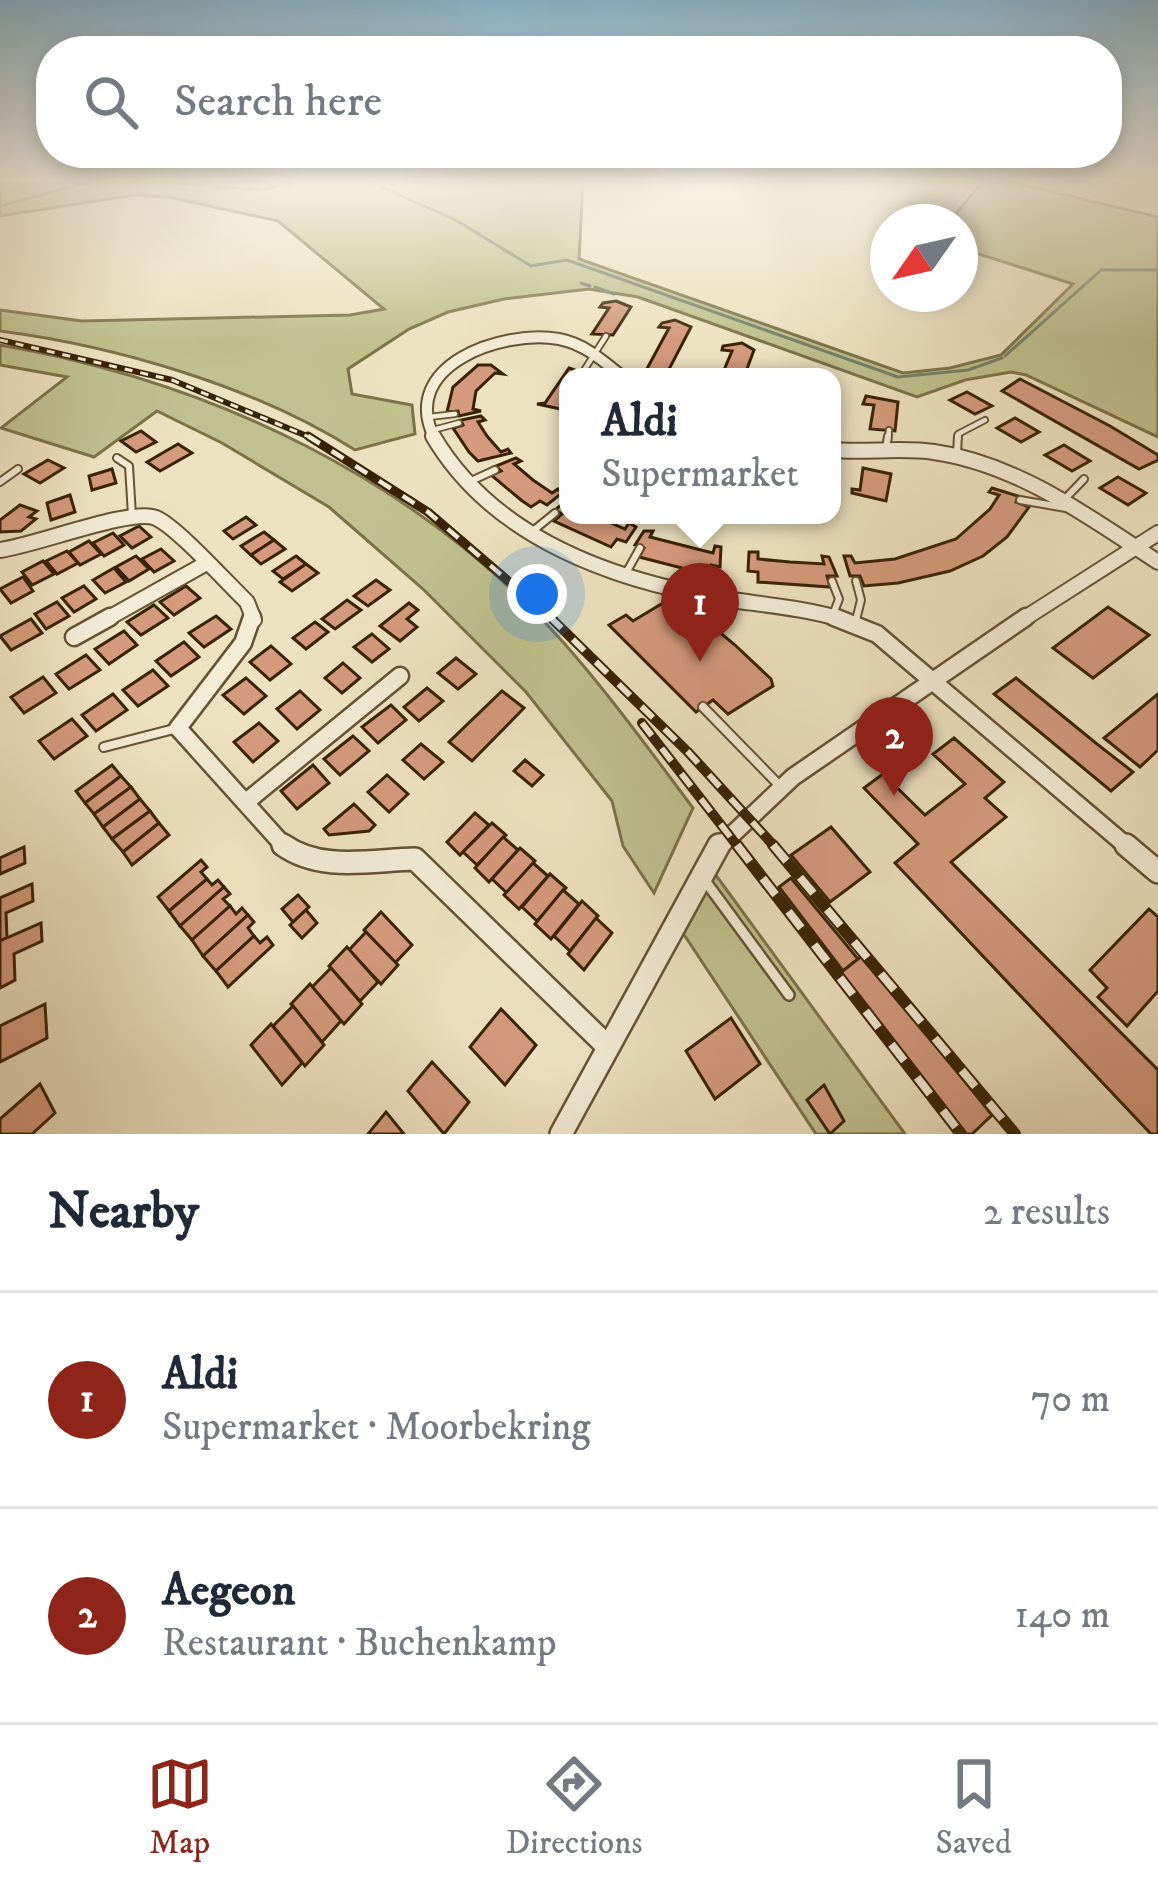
<!DOCTYPE html>
<html lang="en">
<head>
<meta charset="utf-8">
<style>
  body { margin:0; font-family:"IM FELL DW Pica",serif; background:#f6f6f7; color:#1f2937 }
  .compass { position:absolute; left:870px; top:204px; width:108px; height:108px; border-radius:50%; background:#fff; box-shadow:0 6px 18px #0003; rotate:236deg }
  .you { position:absolute; left:537px; top:594px; width:42px; height:42px; margin:-30px; border:9px solid #fff; border-radius:50%; background:#1a73e8; box-shadow:0 0 0 18px #1a73e833 }
  .badge { display:grid; place-items:center; width:78px; height:78px; border-radius:50%; background:#8f2418; color:#fff; font-size:39px; font-weight:700 }
  .pin { position:absolute; translate:-50% -99px; filter:drop-shadow(0 3px 6px #0008) }
  .pin::after { content:''; position:absolute; top:63px; width:42px; height:36px; background:inherit; clip-path:polygon(0 0,100% 0,50% 100%) }
  .popup { position:absolute; left:559px; top:368px; width:282px; height:156px; box-sizing:border-box; display:grid; place-content:center; border-radius:24px; background:#fff; filter:drop-shadow(0 3px 9px #0005); font-size:39px; white-space:nowrap; color:#747a83 }
  .popup b { font-size:45px; color:#1f2937 }
  .popup::after { content:''; position:absolute; left:50%; top:100%; margin-left:-24px; border:24px solid transparent; border-top-color:#fff }
  .list { margin:0; padding:0; list-style:none }
  h2 { display:flex; justify-content:space-between; align-items:center; height:156px; margin:0; padding:0 48px; font-size:51px }
  h2 small { font-size:39px; font-weight:400; color:#747a83 }
  .list li { display:grid; grid-template-columns:78px 1fr auto; gap:36px; align-items:center; box-sizing:border-box; height:216px; padding:0 48px; border-top:3px solid #e0e1e3 }
  .list b { display:block; font-size:45px; white-space:nowrap }
  .list p { margin:0; font-size:39px; white-space:nowrap; color:#747a83 }
  .list em { font-size:39px; font-style:normal; color:#747a83 }
  .icon { flex:none; width:66px; height:66px; fill:none; stroke:currentColor; stroke-width:2; stroke-linecap:round; stroke-linejoin:round }
  .map { position:relative; flex:none; width:1158px; height:1134px; overflow:hidden }
  .search { position:absolute; background:#fff; box-shadow:0 6px 18px #0003; left:36px; right:36px; top:36px; height:132px; display:flex; align-items:center; gap:30px; box-sizing:border-box; padding:0 42px; border-radius:48px; color:#747a83; font-size:45px }
  .sheet { height:588px; background:#fff }
  nav { display:flex; justify-content:space-around; align-items:center; box-sizing:border-box; height:168px; border-top:3px solid #e0e1e3; background:#fff; font-size:33px; color:#747a83 }
  nav a { display:grid; justify-items:center; gap:6px }
  nav .on { color:#8f2418 }
  .map>svg:first-child { display:block }
  .green { fill:#c0c18d; stroke:#7c7248; stroke-width:3 }
  .lines { fill:none; stroke-linecap:round; stroke-linejoin:round }
  .stream { stroke:#73806a; stroke-width:3 }
  .building { fill:#d59a7b; stroke:#382204; stroke-width:3 }
  .lane-far3-casing { stroke:#655233; stroke-width:8 }
  .lane-far2-casing { stroke:#655233; stroke-width:10 }
  .lane-far1-casing { stroke:#655233; stroke-width:12 }
  .lane-casing { stroke:#655233; stroke-width:14 }
  .street-far3-casing { stroke:#655233; stroke-width:14 }
  .street-far2-casing { stroke:#655233; stroke-width:18 }
  .street-far1-casing { stroke:#655233; stroke-width:21 }
  .street-casing { stroke:#655233; stroke-width:26 }
  .lane-far3 { stroke:#f3ecd6; stroke-width:4.5 }
  .lane-far2 { stroke:#f3ecd6; stroke-width:6 }
  .lane-far1 { stroke:#f3ecd6; stroke-width:8 }
  .lane { stroke:#f3ecd6; stroke-width:9 }
  .street-far3 { stroke:#f3ecd6; stroke-width:10 }
  .street-far2 { stroke:#f3ecd6; stroke-width:14 }
  .street-far1 { stroke:#f3ecd6; stroke-width:16 }
  .street { stroke:#f3ecd6; stroke-width:21 }
  .rail-far3-casing { stroke:#382204; stroke-width:6 }
  .rail-far2-casing { stroke:#382204; stroke-width:9 }
  .rail-far1-casing { stroke:#382204; stroke-width:10 }
  .rail-casing { stroke:#382204; stroke-width:12 }
  .rail-far3 { stroke:#f3ecd6; stroke-width:3; stroke-dasharray:8; stroke-linecap:butt }
  .rail-far2 { stroke:#f3ecd6; stroke-width:4.5; stroke-dasharray:14; stroke-linecap:butt }
  .rail-far1 { stroke:#f3ecd6; stroke-width:6; stroke-dasharray:16; stroke-linecap:butt }
  .rail { stroke:#f3ecd6; stroke-width:8; stroke-dasharray:21; stroke-linecap:butt }
</style>
</head>
<body>
<div class="map">
<svg width="1158" height="1134" viewBox="0 0 1158 1134">
  <rect width="100%" height="100%" fill="#ede2c0"/>
  <filter id="stains"><feTurbulence type="fractalNoise" baseFrequency=".00167" numOctaves="4"/><feColorMatrix values="0 0 0 0 .2 0 0 0 0 .09 0 0 0 0 .02 0 0 0 .5 -.17"/></filter>
  <radialGradient id="worn" r=".72"><stop offset=".6" stop-color="#630" stop-opacity="0"/><stop offset="1" stop-color="#630" stop-opacity=".3"/></radialGradient>
  <!-- green -->
  <g class="green">
    <path d="M583,181L579,259L903,373L950,368L1001,355L1073,284L960,248V222H949L983,181H1007L1158,217V437L1026,375L1011,372L965,380L917,397L638,297L589,289L504,299L448,312L409,329L348,369L352,394L412,405L415,434L355,450C256,387 116,346 0,331V310L82,321L350,315L384,309L278,221L168,197L134,195L0,216V182Z"/>
    <path d="M0,345C213,382 417,479 563,642C609,694 651,752 693,808L654,893L623,846L612,801L526,692L423,589L329,507L222,443L157,411L94,457L1,428L67,377L0,365Z"/>
    <polygon points="707,863 905,1134 816,1134 675,921"/>
  </g>
  <g class="lines">
    <!-- stream -->
    <g class="stream">
      <polyline points="154,181 260,190 299,181"/>
      <polyline points="369,181 374,185"/>
      <polyline points="383,188 454,219 531,266 567,260 898,377 968,370 1002,358"/>
      <polyline points="0,206 92,181"/>
      <polyline points="581,283 590,286"/>
      <polyline points="595,287 614,294"/>
      <polyline points="1005,356 1101,270 1158,270"/>
    </g>
  </g>
  <!-- building -->
  <g class="building">
    <polygon points="616,301 631,307 613,335 592,334 609,308 600,307 603,303"/>
    <polygon points="675,320 691,327 665,377 643,376 669,328 659,327 662,323"/>
    <polygon points="742,343 754,350 744,377 721,377 732,351 722,350 723,346"/>
    <polygon points="478,365 491,365 503,374 495,373 476,391 473,409 481,411 459,416 458,411 447,412 453,387"/>
    <polygon points="569,368 588,375 568,377 565,410 537,404 545,403"/>
    <polygon points="1020,379 1110,426 1158,455 1158,460 1139,469 1002,391"/>
    <polygon points="967,392 992,406 975,414 950,400"/>
    <polygon points="866,396 898,402 895,431 870,429 874,405 863,404"/>
    <polygon points="481,416 485,420 478,422 487,436 501,452 508,449 511,453 478,461 469,452 453,428 463,425 461,420"/>
    <polygon points="1015,418 1039,432 1021,442 997,428"/>
    <polygon points="141,431 156,442 136,452 121,441"/>
    <polygon points="178,444 192,453 160,471 147,462"/>
    <polygon points="1064,445 1090,461 1072,471 1045,455"/>
    <polygon points="516,458 521,461 514,464 533,480 552,493 558,489 562,493 547,505 540,501 531,507 521,500 491,475 501,471 496,466"/>
    <polygon points="48,460 64,468 40,483 24,474"/>
    <polygon points="863,468 891,474 886,501 852,493 852,489 860,490"/>
    <polygon points="112,469 116,483 92,490 89,476"/>
    <polygon points="1118,477 1146,493 1128,505 1100,488"/>
    <polygon points="992,488 1018,496 1016,502 1029,507 1007,537 983,556 950,571 898,583 864,586 860,576 850,576 844,556 851,556 855,563 895,559 956,539 990,509 999,495 989,492"/>
    <polygon points="70,495 75,512 51,520 47,503"/>
    <polygon points="568,499 568,515 593,515 625,529 629,523 636,527 626,542 617,539 611,547 554,521 562,514 555,510"/>
    <polygon points="20,505 37,511 29,517 36,519 21,531 0,532 0,520"/>
    <polygon points="246,517 256,525 233,539 224,531"/>
    <polygon points="139,526 151,537 132,548 120,536"/>
    <polygon points="644,531 653,531 650,537 697,549 713,553 715,546 721,547 720,567 711,565 709,575 639,557 644,548 635,545"/>
    <polygon points="264,532 274,540 251,555 241,546"/>
    <polygon points="113,533 124,545 104,556 93,543"/>
    <polygon points="274,540 285,549 261,564 251,555"/>
    <polygon points="89,541 101,554 80,565 69,552"/>
    <polygon points="161,549 174,561 154,572 142,559"/>
    <polygon points="67,551 78,563 57,574 46,561"/>
    <polygon points="749,552 758,552 758,559 790,562 824,564 822,556 829,557 837,576 827,576 830,587 758,582 758,572 748,571"/>
    <polygon points="136,556 149,569 129,581 116,567"/>
    <polygon points="296,556 306,564 283,579 273,571"/>
    <polygon points="43,561 54,574 32,585 22,572"/>
    <polygon points="306,564 318,573 292,591 280,582"/>
    <polygon points="114,568 126,582 105,593 93,580"/>
    <polygon points="23,577 33,591 11,603 0,589"/>
    <polygon points="376,580 390,590 368,606 354,596"/>
    <polygon points="84,586 96,599 74,612 62,598"/>
    <polygon points="186,586 200,598 174,615 160,602"/>
    <polygon points="347,600 361,610 335,629 322,619"/>
    <polygon points="668,600 705,620 735,645 771,679 773,686 728,714 713,700 696,712 609,625 626,615 633,621"/>
    <polygon points="57,602 69,616 46,629 35,614"/>
    <polygon points="409,603 418,610 407,619 417,627 400,641 380,626"/>
    <polygon points="154,605 168,618 141,635 127,622"/>
    <polygon points="1108,607 1149,635 1093,678 1053,648"/>
    <polygon points="216,616 231,629 204,647 189,633"/>
    <polygon points="31,619 42,633 11,650 0,636"/>
    <polygon points="315,622 328,632 306,649 293,638"/>
    <polygon points="124,631 137,645 109,664 95,649"/>
    <polygon points="372,634 389,649 372,662 354,647"/>
    <polygon points="184,642 199,657 171,676 156,661"/>
    <polygon points="271,646 291,664 270,680 250,662"/>
    <polygon points="86,655 100,670 69,689 56,674"/>
    <polygon points="456,658 476,674 458,689 438,673"/>
    <polygon points="343,663 360,678 342,693 325,678"/>
    <polygon points="153,670 168,686 138,706 123,690"/>
    <polygon points="43,677 56,693 24,713 11,697"/>
    <polygon points="246,678 266,696 244,714 223,695"/>
    <polygon points="1016,678 1097,744 1133,772 1111,791 994,694"/>
    <polygon points="427,688 443,701 419,721 404,707"/>
    <polygon points="300,691 320,710 297,729 277,709"/>
    <polygon points="502,691 524,708 472,761 449,742"/>
    <polygon points="113,694 127,710 96,731 82,715"/>
    <polygon points="1158,694 1158,750 1140,767 1104,738"/>
    <polygon points="391,705 406,720 378,743 362,727"/>
    <polygon points="72,719 87,736 54,759 39,741"/>
    <polygon points="259,723 278,741 253,762 234,742"/>
    <polygon points="353,736 369,751 340,775 324,759"/>
    <polygon points="954,738 1004,782 985,798 1006,817 951,862 1158,1070 1158,1134 1151,1134 895,863 918,844 864,788 883,774 925,815 965,784 933,754"/>
    <polygon points="421,744 443,762 424,779 403,760"/>
    <polygon points="525,760 543,775 532,786 514,771"/>
    <polygon points="112,765 121,776 85,803 76,791"/>
    <polygon points="313,765 329,783 297,809 281,791"/>
    <polygon points="387,775 408,794 389,812 368,792"/>
    <polygon points="121,776 131,787 94,814 85,803"/>
    <polygon points="131,787 140,799 103,827 94,814"/>
    <polygon points="140,799 150,811 112,839 103,827"/>
    <polygon points="354,804 375,825 369,831 329,835 324,829"/>
    <polygon points="150,811 159,823 123,852 112,839"/>
    <polygon points="475,813 489,825 460,855 447,842"/>
    <polygon points="159,823 169,835 132,865 123,852"/>
    <polygon points="492,823 506,835 477,865 463,852"/>
    <polygon points="831,827 870,872 830,902 791,855"/>
    <polygon points="503,837 518,850 489,882 475,868"/>
    <polygon points="24,847 25,863 0,874 0,858"/>
    <polygon points="520,848 535,861 507,893 492,879"/>
    <polygon points="201,860 207,867 201,872 207,879 169,911 158,897"/>
    <polygon points="533,863 548,876 519,909 504,895"/>
    <polygon points="550,874 566,888 537,921 522,907"/>
    <polygon points="791,878 858,959 843,971 779,887"/>
    <polygon points="207,879 212,885 218,880 224,887 180,926 169,911"/>
    <polygon points="32,884 33,901 6,913 7,938 0,941 0,898"/>
    <polygon points="224,887 230,894 223,899 230,906 192,940 180,926"/>
    <polygon points="563,890 579,904 551,939 535,924"/>
    <polygon points="298,895 309,907 293,922 282,909"/>
    <polygon points="582,901 598,916 570,951 554,936"/>
    <polygon points="230,906 236,914 242,908 248,915 203,956 192,940"/>
    <polygon points="1149,909 1158,917 1158,991 1127,1026 1098,997 1107,988 1090,970"/>
    <polygon points="306,910 317,923 302,938 290,925"/>
    <polygon points="381,912 412,945 395,963 364,930"/>
    <polygon points="248,915 254,922 248,928 254,936 216,971 203,956"/>
    <polygon points="596,918 612,933 584,970 568,954"/>
    <polygon points="41,923 42,941 14,954 15,980 0,988 0,941"/>
    <polygon points="366,932 398,965 381,984 349,950"/>
    <polygon points="254,936 260,943 267,937 273,945 228,987 216,971"/>
    <polygon points="347,947 378,982 360,1001 329,966"/>
    <polygon points="863,955 992,1115 972,1134 964,1134 839,974"/>
    <polygon points="331,968 362,1004 344,1024 312,987"/>
    <polygon points="310,984 341,1021 322,1042 291,1004"/>
    <polygon points="45,1004 47,1038 0,1062 0,1026"/>
    <polygon points="293,1006 324,1045 305,1066 273,1026"/>
    <polygon points="501,1009 536,1045 505,1085 470,1047"/>
    <polygon points="731,1018 760,1064 715,1099 686,1051"/>
    <polygon points="271,1024 302,1063 282,1085 251,1045"/>
    <polygon points="432,1062 469,1102 444,1134 408,1091"/>
    <polygon points="40,1084 55,1113 32,1134 0,1134 0,1119"/>
    <polygon points="824,1085 844,1121 830,1134 807,1100"/>
    <polygon points="386,1112 404,1134 368,1134"/>
  </g>
  <g class="lines">
    <!-- lane-far3 casing -->
    <g class="lane-far3-casing">
      <g id="lane-far3">
        <polyline points="583,372 606,336"/>
        <polyline points="429,417 455,414"/>
        <polyline points="433,430 459,423"/>
        <polyline points="888,439 889,430"/>
        <polyline points="958,439 958,434 985,420"/>
      </g>
    </g>
    <!-- lane-far2 casing -->
    <g class="lane-far2-casing">
      <g id="lane-far2">
        <polyline points="886,449 888,436"/>
        <polyline points="957,453 958,436"/>
        <polyline points="117,458 129,466 132,515"/>
        <polyline points="471,481 495,470"/>
        <polyline points="0,482 18,469"/>
        <polyline points="1020,500 1066,508"/>
        <polyline points="1064,500 1084,479"/>
        <polyline points="534,530 555,513"/>
        <polyline points="626,573 640,548"/>
        <polyline points="832,581 839,599 834,612"/>
        <polyline points="856,581 861,600 856,620"/>
      </g>
    </g>
    <!-- lane-far1 casing -->
    <g class="lane-far1-casing">
      <g id="lane-far1">
        <polyline points="703,707 780,786"/>
        <polyline points="104,747 174,729"/>
      </g>
    </g>
    <!-- lane casing -->
    <g class="lane-casing">
      <polyline id="lane" points="706,882 789,995"/>
    </g>
    <!-- street-far3 casing -->
    <g class="street-far3-casing">
      <path id="street-far3" d="M435,439C397,366 502,329 559,339C585,344 603,361 623,377"/>
    </g>
    <!-- street-far2 casing -->
    <g class="street-far2-casing">
      <g id="street-far2">
        <path d="M433,436C493,538 614,581 725,599C765,605 805,608 844,620"/>
        <path d="M832,450C866,453 901,447 934,452C1018,464 1089,517 1158,562"/>
        <path d="M0,550C34,546 133,507 156,518C177,527 228,584 247,602L254,620"/>
        <polyline points="105,620 205,564"/>
        <polyline points="1022,620 1158,533"/>
      </g>
    </g>
    <!-- street-far1 casing -->
    <g class="street-far1-casing">
      <g id="street-far1">
        <polyline points="252,617 243,643 178,728 286,848"/>
        <polyline points="834,617 877,634 1129,848"/>
        <polyline points="74,637 110,617"/>
        <polyline points="246,802 400,676"/>
        <polyline points="718,848 793,777 1026,617"/>
      </g>
    </g>
    <!-- street casing -->
    <g class="street-casing">
      <g id="street">
        <path d="M283,845C321,872 371,860 415,859L608,1047"/>
        <polyline points="1126,845 1158,872"/>
        <polyline points="561,1134 719,845"/>
      </g>
    </g>
    <!-- lane-far3 -->
    <use href="#lane-far3" class="lane-far3"/>
    <!-- lane-far2 -->
    <use href="#lane-far2" class="lane-far2"/>
    <!-- lane-far1 -->
    <use href="#lane-far1" class="lane-far1"/>
    <!-- lane -->
    <use href="#lane" class="lane"/>
    <!-- street-far3 -->
    <use href="#street-far3" class="street-far3"/>
    <!-- street-far2 -->
    <use href="#street-far2" class="street-far2"/>
    <!-- street-far1 -->
    <use href="#street-far1" class="street-far1"/>
    <!-- street -->
    <use href="#street" class="street"/>
    <!-- rail-far3 casing -->
    <g class="rail-far3-casing">
      <polyline id="rail-far3" points="0,340 172,380 314,439"/>
    </g>
    <!-- rail-far2 casing -->
    <g class="rail-far2-casing">
      <polyline id="rail-far2" points="308,436 428,512 554,620"/>
    </g>
    <!-- rail-far1 casing -->
    <g class="rail-far1-casing">
      <g id="rail-far1">
        <polyline points="550,617 688,752 776,848"/>
        <polyline points="642,723 739,848"/>
      </g>
    </g>
    <!-- rail casing -->
    <g class="rail-casing">
      <g id="rail">
        <polyline points="737,845 961,1134"/>
        <polyline points="773,845 1015,1134"/>
      </g>
    </g>
    <!-- rail-far3 -->
    <use href="#rail-far3" class="rail-far3"/>
    <!-- rail-far2 -->
    <use href="#rail-far2" class="rail-far2"/>
    <!-- rail-far1 -->
    <use href="#rail-far1" class="rail-far1"/>
    <!-- rail -->
    <use href="#rail" class="rail"/>
  </g>
  <!-- sky -->
  <linearGradient id="sky" x2="0" y2="1"><stop stop-color="#89b8d1"/><stop offset="0.53" stop-color="#f7f2e3"/><stop offset="1" stop-color="#f7f2e3" stop-opacity="0"/></linearGradient>
  <rect width="1158" height="340" fill="url(#sky)"/>
  <rect width="100%" height="100%" filter="url(#stains)"/>
  <rect width="100%" height="100%" fill="url(#worn)"/>
</svg>
<svg class="compass" viewBox="-18 -18 36 36"><path d="M0-13l5 13h-10z" fill="#e53935"/><path d="M0 13l5-13h-10z" fill="#747a83"/></svg>
<div class="you"></div>
<div class="pin badge" style="left:700px;top:662px">1</div>
<div class="popup"><b>Aldi</b>Supermarket</div>
<div class="pin badge" style="left:894px;top:796px">2</div>
<div class="search"><svg class="icon" aria-label="search" viewBox="0 0 24 24"><circle cx="10" cy="10" r="6"/><path d="M15 15l6 6"/></svg>Search here</div>
</div>
<section class="sheet">
<h2>Nearby<small>2 results</small></h2>
<ul class="list">
<li><span class="badge">1</span><div><b>Aldi</b><p>Supermarket · Moorbekring</p></div><em>70 m</em></li>
<li><span class="badge">2</span><div><b>Aegeon</b><p>Restaurant · Buchenkamp</p></div><em>140 m</em></li>
</ul>
</section>
<nav>
<a class="on"><svg class="icon" aria-label="map" viewBox="0 0 24 24"><path d="M3 6l6-2 6 2 6-2v14l-6 2-6-2-6 2zM9 4v14M15 6v14"/></svg>Map</a>
<a><svg class="icon" aria-label="directions" viewBox="0 0 24 24"><path d="M12 3l9 9-9 9-9-9zM9 14v-3h6M13 9l2 2-2 2"/></svg>Directions</a>
<a><svg class="icon" aria-label="saved" viewBox="0 0 24 24"><path d="M7 4h10v16l-5-4-5 4z"/></svg>Saved</a>
</nav>
</body>
</html>
